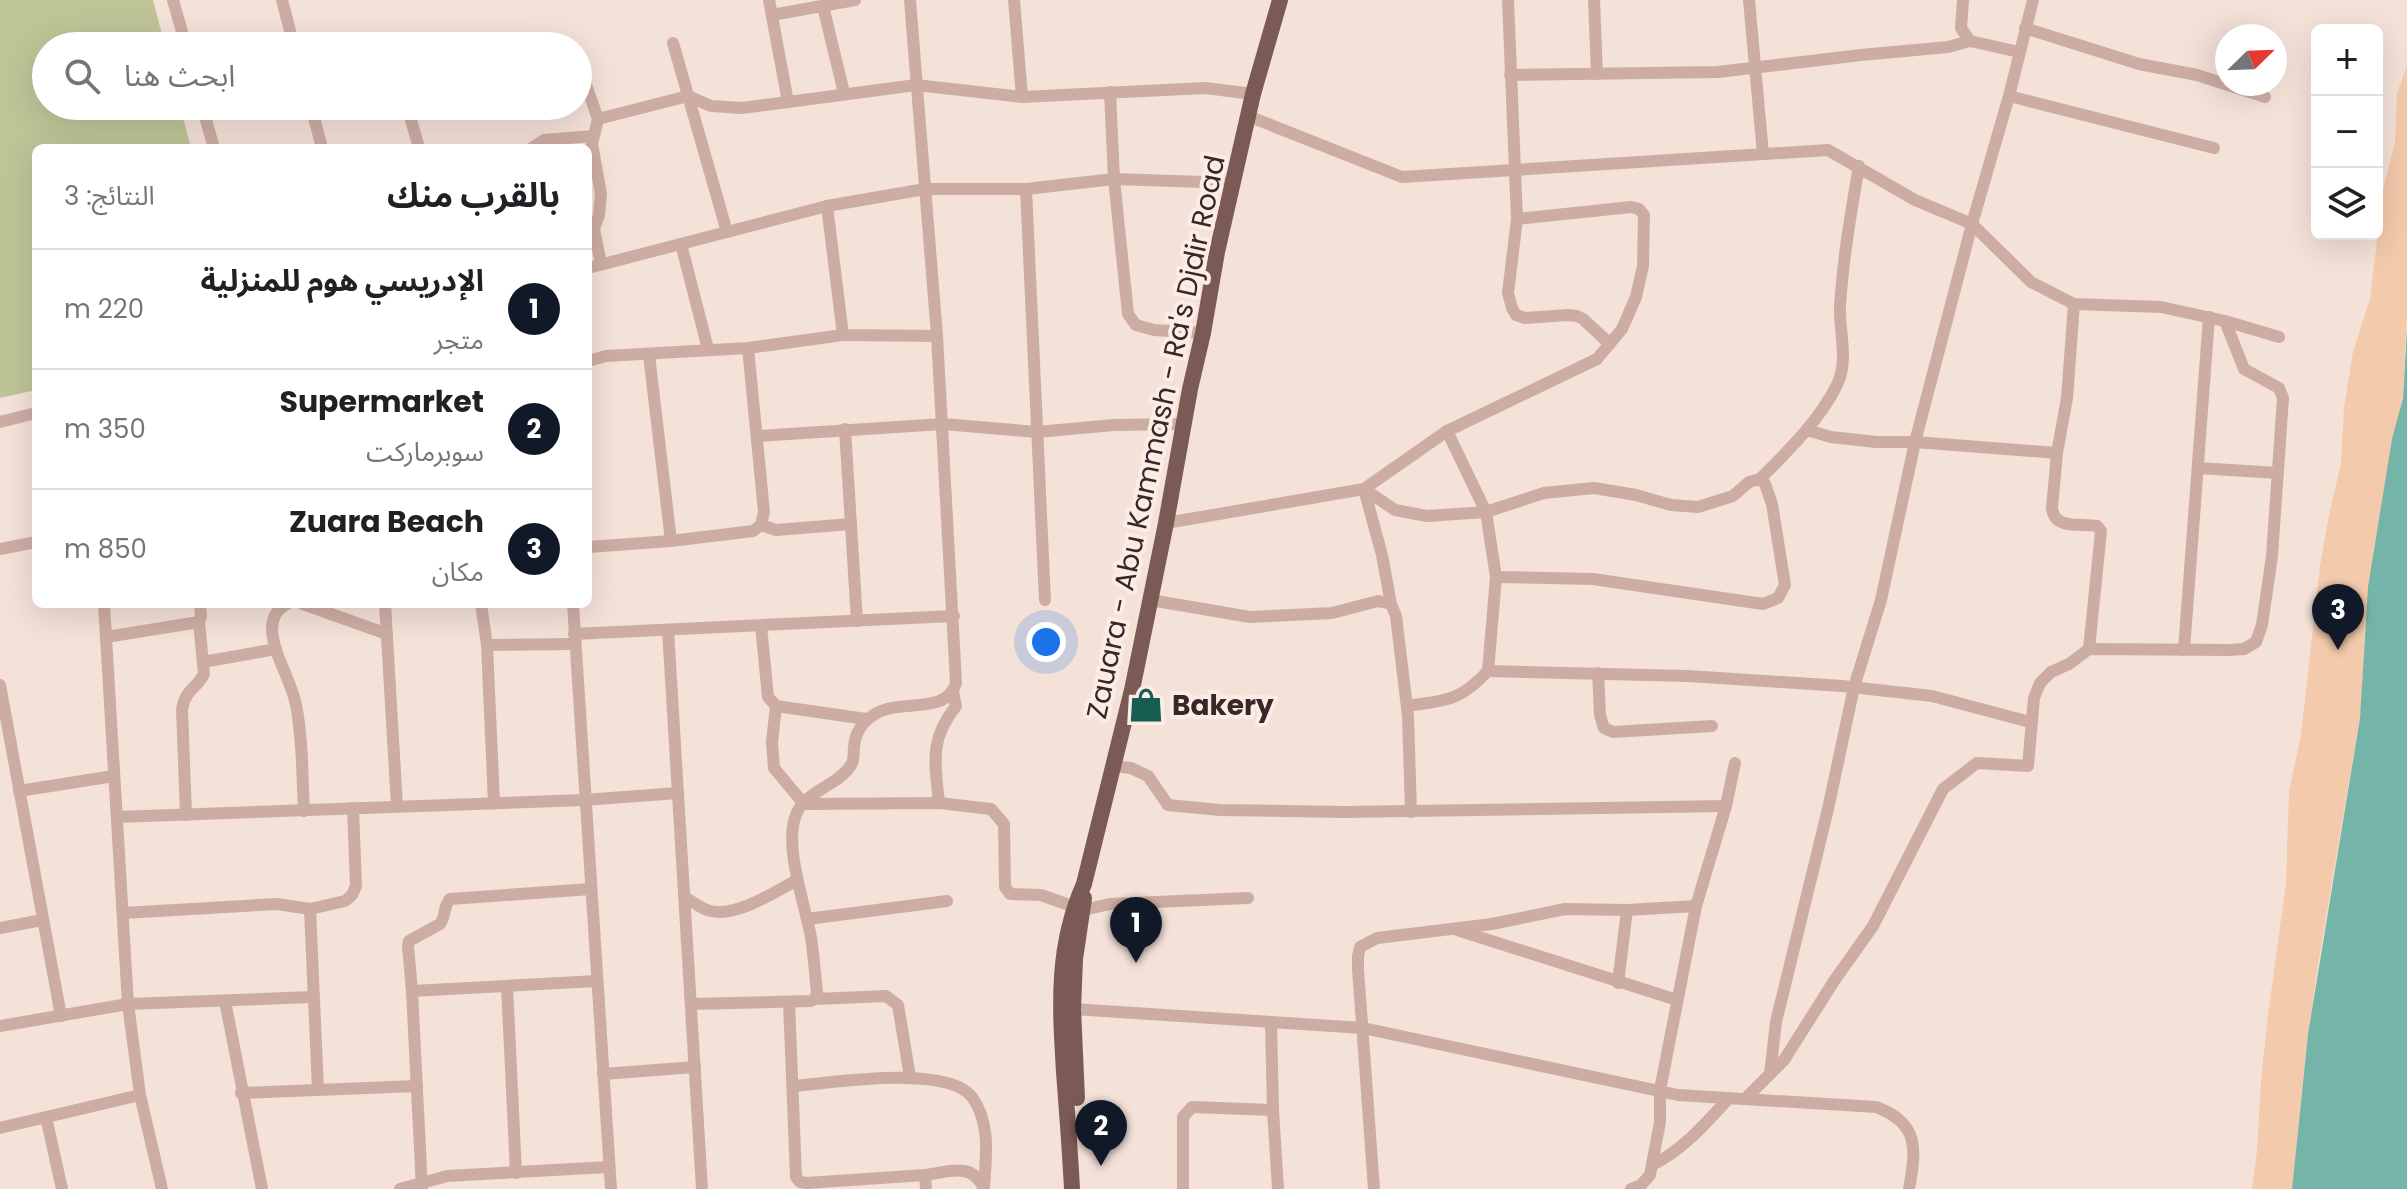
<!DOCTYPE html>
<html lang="ar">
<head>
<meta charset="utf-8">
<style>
  body { margin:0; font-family:Poppins,"Noto Sans Arabic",sans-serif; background:#f6f6f6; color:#202124; direction:rtl }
  .controls { position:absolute; right:24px; top:24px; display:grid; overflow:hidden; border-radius:12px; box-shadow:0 8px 32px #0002 }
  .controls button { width:72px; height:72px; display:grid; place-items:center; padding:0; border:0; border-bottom:2px solid #e0e0e0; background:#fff; color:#202124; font:40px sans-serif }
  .compass { position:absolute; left:2215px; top:24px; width:72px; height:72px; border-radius:50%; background:#fff; box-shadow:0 8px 32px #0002; rotate:67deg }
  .you { position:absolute; left:1046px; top:642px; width:28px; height:28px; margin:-20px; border:6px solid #fff; border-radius:50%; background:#1a73e8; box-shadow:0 0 0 12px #1a73e833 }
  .badge { display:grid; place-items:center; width:52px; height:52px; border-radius:50%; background:#111827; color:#fff; font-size:26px; font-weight:700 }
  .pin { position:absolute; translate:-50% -66px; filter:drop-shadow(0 2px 4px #0008) }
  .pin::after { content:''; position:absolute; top:42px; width:28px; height:24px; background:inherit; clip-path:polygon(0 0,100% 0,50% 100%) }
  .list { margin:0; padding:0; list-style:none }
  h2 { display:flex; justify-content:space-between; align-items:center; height:104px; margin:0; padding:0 32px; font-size:34px }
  h2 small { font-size:26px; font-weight:400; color:#757577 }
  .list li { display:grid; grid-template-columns:52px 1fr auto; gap:24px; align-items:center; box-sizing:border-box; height:120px; padding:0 32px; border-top:2px solid #e0e0e0 }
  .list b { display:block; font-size:30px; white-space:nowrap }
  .list p { margin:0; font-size:26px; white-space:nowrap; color:#757577 }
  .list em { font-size:26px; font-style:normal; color:#757577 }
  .icon { flex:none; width:44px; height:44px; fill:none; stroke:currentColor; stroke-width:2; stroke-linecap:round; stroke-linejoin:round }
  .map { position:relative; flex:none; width:2407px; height:1189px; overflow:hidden; direction:ltr }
  .search { position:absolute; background:#fff; box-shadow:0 8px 32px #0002; left:32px; top:32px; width:560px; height:88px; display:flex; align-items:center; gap:20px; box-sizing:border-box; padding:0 28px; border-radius:44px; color:#757577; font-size:30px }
  .panel { position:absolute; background:#fff; box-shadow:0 8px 32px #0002; left:32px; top:144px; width:560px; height:464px; border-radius:12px; direction:rtl }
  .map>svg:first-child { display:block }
  .green { fill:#bfc497 }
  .sand { fill:#f3caab }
  .water { fill:#75b4a8 }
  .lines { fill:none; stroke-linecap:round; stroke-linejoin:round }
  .minor { stroke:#cdada3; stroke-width:12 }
  .major { stroke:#7b5955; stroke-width:16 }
  .labels { text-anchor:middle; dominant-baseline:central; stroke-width:8; stroke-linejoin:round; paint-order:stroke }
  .street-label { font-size:28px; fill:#372726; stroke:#fbece5 }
  .poi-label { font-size:28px; font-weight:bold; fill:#372726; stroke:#fbece5; text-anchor:start }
</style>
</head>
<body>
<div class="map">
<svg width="2407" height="1189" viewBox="0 0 2407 1189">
  <rect width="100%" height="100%" fill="#f4e1d8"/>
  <!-- green -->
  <polygon class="green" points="0,0 153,0 165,46 46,46 46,106 180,106 191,148 36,148 36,390 0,398"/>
  <!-- sand -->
  <polygon class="sand" points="2407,66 2407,314 2403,393 2375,543 2365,627 2361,710 2317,971 2305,1059 2292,1189 2252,1189 2257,1151 2261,1081 2268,1015 2286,883 2289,791 2301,735 2320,566 2329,515 2341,463 2344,408 2353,352 2370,299 2383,189 2395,143 2397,93"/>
  <!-- water -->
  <polygon class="water" points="2407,329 2407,1189 2292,1189 2308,1034 2360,718 2368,587 2392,439 2403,398"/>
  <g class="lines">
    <!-- minor -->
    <g class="minor">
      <polyline points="173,0 186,46"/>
      <polyline points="282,0 294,46"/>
      <polyline points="769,0 788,102 916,85 1022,97 1205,88 1253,94"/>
      <polyline points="1014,0 1022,97"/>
      <polyline points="1508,0 1517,219 1508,293 1512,308 1516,315 1525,318 1568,315 1577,316 1583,319 1610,344"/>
      <polyline points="1594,0 1597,74"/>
      <polyline points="1749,0 1763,154"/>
      <polyline points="1963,0 1961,28 1970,41 2019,52"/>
      <polyline points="823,6 844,93"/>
      <polyline points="772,15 855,0"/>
      <polyline points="2025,28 2139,64 2197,75 2265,97"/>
      <polyline points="673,43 727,232"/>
      <polyline points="578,62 598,119 592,144 601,194 599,215 594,229 601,264"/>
      <polyline points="1510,75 1718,72 1861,55 1948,47 1970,41"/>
      <polyline points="1110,92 1114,179 1128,314 1136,325 1154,330 1203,333"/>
      <polyline points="2009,96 2214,148"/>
      <polyline points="202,106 214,148"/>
      <polyline points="311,106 322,148"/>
      <polyline points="407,106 419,148"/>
      <polyline points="1248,116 1402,177 1828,150 1915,200 1972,224 2031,282 2074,304 2161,307 2225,321 2279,337"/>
      <polyline points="598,119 688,96 711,106 742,108 788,102"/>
      <polyline points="532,148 544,140 593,136"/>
      <polyline points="1026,189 1045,600"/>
      <polyline points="827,206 843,335 937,336"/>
      <polyline points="681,244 708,349"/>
      <polyline points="588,268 827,206 925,189 1026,189 1114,179 1234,183"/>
      <path d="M2074,304L2067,398L2057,453L2052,508C2054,530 2081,523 2097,526L2101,531L2089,649"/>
      <polyline points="588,361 606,356 748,348 843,335"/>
      <polyline points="0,422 36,413"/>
      <polyline points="845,429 857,621"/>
      <polyline points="1807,430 1831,437 1876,442 1915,442 2057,453"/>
      <polyline points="1447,431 1486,512 1496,577 1488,671 1688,676 1842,686 1932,696 2030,722"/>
      <polyline points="757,436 943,424 1037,432 1114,425 1184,424"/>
      <polyline points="2198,468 2278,473"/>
      <polyline points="1166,523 1364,489 1447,431 1597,359 1622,329 1636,297 1643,266 1644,215 1639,209 1631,207 1517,219"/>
      <polyline points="761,525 776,530 851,524"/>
      <polyline points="671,541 753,531 761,525 764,512 748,348"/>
      <polyline points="588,547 671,541 649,355"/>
      <polyline points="0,549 36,542"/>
      <polyline points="1496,577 1593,579 1763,604 1778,598 1785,585 1772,504 1765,484 1760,479"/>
      <polyline points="1150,600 1250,617 1332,613 1378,601 1391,604"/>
      <polyline points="104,604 128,1004 140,1095 162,1189"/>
      <path d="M287,604C277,609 272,617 272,629C273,655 291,679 296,705C303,740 302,776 304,811"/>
      <polyline points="303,604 387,634"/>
      <polyline points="385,604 397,806"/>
      <polyline points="481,604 487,645 494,803"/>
      <polyline points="573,604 611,1189"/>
      <polyline points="761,626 768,697 776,706 866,719"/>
      <polyline points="668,630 702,1189"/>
      <polyline points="574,634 954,616"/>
      <polyline points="106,637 199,622"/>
      <polyline points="487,645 575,644"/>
      <polyline points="2184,650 2209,317"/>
      <polyline points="203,662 276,649"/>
      <polyline points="1598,673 1600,715 1604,728 1613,732 1712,726"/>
      <polyline points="0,685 61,1016"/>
      <polyline points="776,706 772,742 774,768 804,804"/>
      <path d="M1407,706C1446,700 1459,702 1488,671"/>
      <polyline points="1114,766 1131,768 1148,776 1168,805 1220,810 1345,812 1726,806"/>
      <polyline points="19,791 114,776"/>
      <path d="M939,803C935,762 929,740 956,706L953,692"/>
      <polyline points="804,804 939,803 991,809 1004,824 1005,887 1010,894 1041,895 1083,910 1110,904 1248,898"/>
      <path d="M1411,812L1408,716L1396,616L1391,604L1382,555L1364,489L1395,510L1427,516L1486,512L1544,493L1594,488L1636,495L1671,505L1698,507L1733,496L1749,482L1760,479C1788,451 1819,421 1837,385C1849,360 1839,332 1840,306C1843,259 1851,212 1859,166"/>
      <path d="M186,815L182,709C186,688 196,690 204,674L199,622L201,616L200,604"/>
      <polyline points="117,817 584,800 678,793"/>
      <path d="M684,897C692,901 699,907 707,910C732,920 775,892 797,880"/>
      <polyline points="310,909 318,1090"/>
      <polyline points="123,913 277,904 310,909 345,901 352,895 356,886 353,808"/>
      <polyline points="807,919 947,901"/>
      <polyline points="0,928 42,920"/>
      <polyline points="1457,930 1677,1000"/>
      <polyline points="1618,983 1627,910"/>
      <polyline points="507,986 516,1173"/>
      <polyline points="412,991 597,981"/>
      <polyline points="815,999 886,996 898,1005 910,1077"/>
      <polyline points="225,1001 262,1189"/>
      <polyline points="789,1002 796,1177 800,1182 807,1183 925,1175 926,1189"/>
      <path d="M691,1004L811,1001L815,999L817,993C815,975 814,956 811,938C806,906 779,836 800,807C813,789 840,783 851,765C855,759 853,754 854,747C855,728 869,714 887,709C911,702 947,712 956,683L937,336L910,0"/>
      <path d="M1073,1009L1363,1028L1678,1095L1876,1107C1920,1123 1916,1150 1909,1189"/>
      <polyline points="1271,1022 1273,1110 1278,1189"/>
      <polyline points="0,1026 128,1004 312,997"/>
      <polyline points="603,1074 695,1067"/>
      <polyline points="1770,1074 1776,1022 1828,809 1854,687 1881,600 1915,442 1972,224 2009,96 2033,0"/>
      <path d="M793,1086C832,1083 947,1064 972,1097C991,1123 986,1157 984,1187"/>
      <polyline points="241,1093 417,1086"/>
      <polyline points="1745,1099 1784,1060 1834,981 1873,926 1943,789 1977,763 2028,766 2034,698 2040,683 2051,672 2069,664 2089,649 2229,650 2244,649 2256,642 2262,625 2272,556 2283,398 2279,388 2244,369 2225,321"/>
      <polyline points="46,1117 62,1189"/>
      <polyline points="0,1128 140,1095"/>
      <path d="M1652,1165C1683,1150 1706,1123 1729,1098"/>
      <path d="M925,1175C949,1172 972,1161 984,1189"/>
      <polyline points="400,1189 447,1176 609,1167"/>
      <path d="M422,1189L412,991L408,946L409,941L440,924C446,916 443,907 450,899L591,889"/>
      <polyline points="1183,1189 1183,1117 1192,1107 1273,1110"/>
      <polyline points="1374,1189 1358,969 1358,956 1360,947 1377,938 1492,924 1565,909 1627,910 1696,906"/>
      <polyline points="1631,1189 1641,1185 1650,1175 1660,1122 1660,1090 1696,906 1726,806 1735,763"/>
    </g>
    <!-- major -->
    <g class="major">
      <polyline points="1077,1098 1073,1009 1075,959 1084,898"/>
      <path d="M1072,1189C1070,1150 1067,1111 1064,1072C1060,1005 1056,947 1084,884L1132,690L1166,523L1190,389L1203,333L1217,252L1253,94L1280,0"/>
    </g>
  </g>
  <!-- icons -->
  <defs>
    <g id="shop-bare" transform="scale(2.76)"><path d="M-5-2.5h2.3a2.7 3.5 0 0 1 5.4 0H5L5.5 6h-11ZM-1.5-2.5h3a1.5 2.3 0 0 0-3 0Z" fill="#175d51" stroke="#fbece5" stroke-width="2.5" paint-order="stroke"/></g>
  </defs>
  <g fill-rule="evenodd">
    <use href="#shop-bare" x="1146" y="705"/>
  </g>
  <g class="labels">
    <!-- street labels -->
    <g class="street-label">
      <text transform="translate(1156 437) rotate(-78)">Zauara - Abu Kammash - Ra's Djdir Road</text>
    </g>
    <!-- poi labels -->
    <g class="poi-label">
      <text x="1172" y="705">Bakery</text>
    </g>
  </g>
</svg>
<div class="controls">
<button>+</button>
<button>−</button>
<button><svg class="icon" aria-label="layers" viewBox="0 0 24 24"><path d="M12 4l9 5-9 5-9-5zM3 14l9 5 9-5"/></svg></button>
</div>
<svg class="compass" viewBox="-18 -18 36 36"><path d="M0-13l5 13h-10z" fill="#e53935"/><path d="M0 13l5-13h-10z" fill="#757577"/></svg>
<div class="you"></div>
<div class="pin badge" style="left:1136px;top:963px">1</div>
<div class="pin badge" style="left:1101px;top:1166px">2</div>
<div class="pin badge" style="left:2338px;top:650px">3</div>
<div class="search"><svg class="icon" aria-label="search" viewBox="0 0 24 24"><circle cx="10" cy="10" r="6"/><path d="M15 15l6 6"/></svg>ابحث هنا</div>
<section class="panel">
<h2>بالقرب منك<small>النتائج: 3</small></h2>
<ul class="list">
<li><span class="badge">1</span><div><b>الإدريسي هوم للمنزلية</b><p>متجر</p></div><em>220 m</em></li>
<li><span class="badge">2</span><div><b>Supermarket</b><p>سوبرماركت</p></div><em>350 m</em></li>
<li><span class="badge">3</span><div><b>Zuara Beach</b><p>مكان</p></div><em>850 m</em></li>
</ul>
</section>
</div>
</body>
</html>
